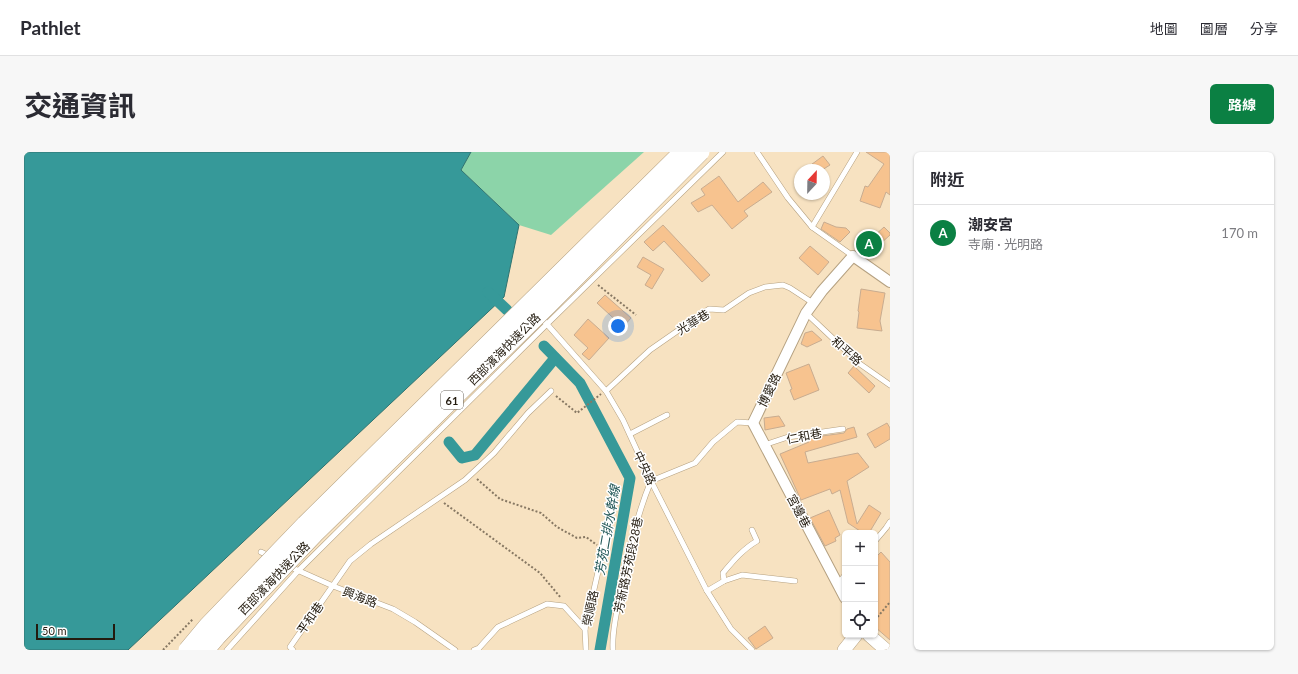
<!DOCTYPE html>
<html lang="zh-TW">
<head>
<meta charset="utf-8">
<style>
  body { margin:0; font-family:Lato,"Noto Sans TC",sans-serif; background:#f7f7f7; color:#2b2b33 }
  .controls { position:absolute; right:12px; bottom:12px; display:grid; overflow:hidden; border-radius:6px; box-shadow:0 1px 3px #0004 }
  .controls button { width:36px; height:36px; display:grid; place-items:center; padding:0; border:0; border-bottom:1px solid #e1e1e2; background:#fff; color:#2b2b33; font:20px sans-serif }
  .compass { position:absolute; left:770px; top:12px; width:36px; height:36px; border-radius:50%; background:#fff; box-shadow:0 1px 3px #0004; rotate:22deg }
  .scale { position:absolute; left:12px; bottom:10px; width:79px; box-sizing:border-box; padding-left:4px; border:2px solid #231b0f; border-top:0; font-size:11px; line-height:14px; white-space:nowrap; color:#231b0f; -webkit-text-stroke:3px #fff; paint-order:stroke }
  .you { position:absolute; left:594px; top:174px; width:14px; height:14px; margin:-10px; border:3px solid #fff; border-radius:50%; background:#1a73e8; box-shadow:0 0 0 6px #1a73e833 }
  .badge { display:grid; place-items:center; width:26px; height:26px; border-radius:50%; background:#0b8043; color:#fff; font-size:13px; font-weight:700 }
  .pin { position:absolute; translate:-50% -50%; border:2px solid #fff; box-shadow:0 1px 4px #0006 }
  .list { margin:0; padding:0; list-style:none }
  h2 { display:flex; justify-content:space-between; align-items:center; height:52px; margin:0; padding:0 16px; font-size:17px }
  h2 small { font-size:13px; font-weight:400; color:#7c7c81 }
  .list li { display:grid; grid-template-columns:26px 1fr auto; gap:12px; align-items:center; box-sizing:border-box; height:56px; padding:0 16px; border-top:1px solid #e1e1e2 }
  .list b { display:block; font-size:15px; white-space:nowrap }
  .list p { margin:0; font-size:13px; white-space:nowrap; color:#7c7c81 }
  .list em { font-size:13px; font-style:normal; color:#7c7c81 }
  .icon { flex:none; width:22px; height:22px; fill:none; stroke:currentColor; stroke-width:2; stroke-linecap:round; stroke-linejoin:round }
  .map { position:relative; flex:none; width:866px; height:498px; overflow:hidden; border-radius:6px }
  header { display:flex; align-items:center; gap:24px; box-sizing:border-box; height:56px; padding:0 20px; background:#fff; border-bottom:1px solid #e1e1e2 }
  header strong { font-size:19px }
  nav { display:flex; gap:22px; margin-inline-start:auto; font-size:14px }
  .intro { display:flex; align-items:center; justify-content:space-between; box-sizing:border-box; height:96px; padding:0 24px }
  h1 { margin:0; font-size:28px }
  .button { padding:10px 18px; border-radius:6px; background:#0b8043; color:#fff; font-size:14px; font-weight:700 }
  main { display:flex; gap:24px; padding:0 24px }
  aside { flex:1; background:#fff; border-radius:6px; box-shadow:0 1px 3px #0004 }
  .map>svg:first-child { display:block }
  .green { fill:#8cd4a9 }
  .water { fill:#369999; stroke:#307370 }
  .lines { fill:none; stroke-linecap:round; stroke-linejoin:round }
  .canal { stroke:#369999; stroke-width:11 }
  .building { fill:#f7c38f; stroke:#c8ac90 }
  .service-casing { stroke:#b5a181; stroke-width:6 }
  .minor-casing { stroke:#b5a181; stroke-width:12 }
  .tertiary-casing { stroke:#b5a181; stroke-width:14 }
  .path { stroke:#877863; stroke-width:2; stroke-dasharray:2 2; stroke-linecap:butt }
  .service { stroke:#fff; stroke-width:5 }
  .minor { stroke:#fff; stroke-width:10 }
  .tertiary { stroke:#fff; stroke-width:13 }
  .trunk-bridge-casing { stroke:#b5a181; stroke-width:18; stroke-linecap:butt }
  .trunk-bridge { stroke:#fff; stroke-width:17 }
  .labels { text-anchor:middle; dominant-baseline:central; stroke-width:3; stroke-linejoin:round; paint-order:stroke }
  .shield { fill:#fff; stroke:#655f57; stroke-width:1 }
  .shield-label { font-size:11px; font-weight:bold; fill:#231b0f }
  .street-label { font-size:12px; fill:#231b0f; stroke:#fff }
  .water-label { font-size:13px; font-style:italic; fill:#205656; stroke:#fff }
</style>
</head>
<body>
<header>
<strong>Pathlet</strong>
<nav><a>地圖</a><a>圖層</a><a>分享</a></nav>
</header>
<div class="intro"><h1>交通資訊</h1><a class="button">路線</a></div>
<main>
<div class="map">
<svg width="866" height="498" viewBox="0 0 866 498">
  <rect width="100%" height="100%" fill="#f7e2c1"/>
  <!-- green -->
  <polygon class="green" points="447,0 620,0 527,83 495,73 437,18"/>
  <!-- water -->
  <polygon class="water" points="0,0 447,0 437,18 495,73 480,145 104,498 0,498"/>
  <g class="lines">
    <!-- canal -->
    <g class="canal">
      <polyline points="464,140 483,158"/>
      <polyline points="520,194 556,231 606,326 576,498"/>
      <polyline points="425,290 438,306 451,303 531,206"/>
    </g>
  </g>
  <!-- building -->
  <g class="building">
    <polygon points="842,0 866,0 866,43 862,40 856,56 836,49 841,34 844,35 860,12"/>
    <polygon points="799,4 806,13 798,18 780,18"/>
    <polygon points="695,24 714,50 739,30 748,40 720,59 724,64 708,77 688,53 674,60 667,51 681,43 677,37"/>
    <polygon points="800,70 812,75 822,76 826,80 816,90 797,77"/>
    <polygon points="639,73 686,123 678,130 640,89 629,99 620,90"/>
    <polygon points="860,75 866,81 866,83 844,103 837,96"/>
    <polygon points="786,94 805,110 794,123 775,106"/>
    <polygon points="619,105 640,117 628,137 621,133 627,123 613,115"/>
    <polygon points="837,137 861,141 856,169 858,179 833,176 835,160 834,159"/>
    <polygon points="581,143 607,166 599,175 573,151"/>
    <polygon points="564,167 585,186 565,208 558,202 564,196 550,183"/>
    <polygon points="788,179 798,188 783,195 777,192 781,181"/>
    <polygon points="785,212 795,238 770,248 766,238 768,237 762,221"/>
    <polygon points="830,214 851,234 845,241 824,221"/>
    <polygon points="755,264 761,274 741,278 740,266"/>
    <polygon points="863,271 866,276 866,287 851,296 843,282"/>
    <polygon points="830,275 833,285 781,300 784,311 834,301 845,315 823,329 833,372 845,353 857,361 845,381 839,381 824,371 816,338 808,342 806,337 777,348 756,302 785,290 784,288 791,285 820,281 823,277"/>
    <polygon points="805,358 816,383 811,386 812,389 801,394 786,366"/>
    <polygon points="857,400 866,410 866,488 851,475 851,406"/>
    <polygon points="741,474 749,486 732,497 724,486"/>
  </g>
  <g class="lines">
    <!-- service casing -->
    <g class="service-casing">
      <g id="service">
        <polyline points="733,0 764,46 788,75 829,104"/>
        <polyline points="788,75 833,0"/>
        <polyline points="782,161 836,212 866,233"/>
        <polyline points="521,170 582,239 599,268 627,329 683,439 707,477 728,498"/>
        <polyline points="582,239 626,198 685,157 700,158 725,141 741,135 759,133 766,136 789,151"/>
        <polyline points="606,282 643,263"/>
        <polyline points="740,293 764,285 819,277"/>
        <polyline points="851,389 862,376 866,370"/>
        <polyline points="237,400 247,405"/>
        <polyline points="264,414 309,434 369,457 391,470 431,498"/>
        <polyline points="700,429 718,423 771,429"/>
        <polyline points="814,432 821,423"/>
        <path d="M683,439L700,429L699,421C709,409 719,397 733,389L728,378"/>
        <polyline points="203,498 274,419 523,172 699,0"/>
        <polyline points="269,498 266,495 326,409 347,392 441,328 470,301 504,261 527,239"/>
        <polyline points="450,498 455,496 474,475 523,452 540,454 561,477"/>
        <polyline points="562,498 561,477 591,345"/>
        <path d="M589,498C588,482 593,457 597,441C604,403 612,365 627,329L671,311L689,290L713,270L729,271"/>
      </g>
    </g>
    <!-- minor casing -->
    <g class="minor-casing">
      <polyline id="minor" points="821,446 729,271 782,161 798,139 829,104 866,130"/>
    </g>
    <!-- tertiary casing -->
    <g class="tertiary-casing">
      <g id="tertiary">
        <polyline points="845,483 862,498"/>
        <polyline points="820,498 832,483"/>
      </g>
    </g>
    <!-- path -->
    <g class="path">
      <polyline points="574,133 612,163"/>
      <polyline points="532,244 553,261 577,242"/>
      <polyline points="453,327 476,347 517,361 533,375 553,386 562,385 573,393"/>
      <polyline points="420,351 516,421 537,446"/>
      <polyline points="851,468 866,450"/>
      <polyline points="139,498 169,467"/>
    </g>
    <!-- service -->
    <use href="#service" class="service"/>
    <!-- minor -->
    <use href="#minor" class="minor"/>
    <!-- tertiary -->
    <use href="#tertiary" class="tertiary"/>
    <!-- trunk-bridge casing -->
    <g class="trunk-bridge-casing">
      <g id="trunk-bridge">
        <polyline points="163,498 183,474 281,372 658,0"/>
        <polyline points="182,498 193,485 292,381 525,153 677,0"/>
      </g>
    </g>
    <!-- trunk-bridge -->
    <use href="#trunk-bridge" class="trunk-bridge"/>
  </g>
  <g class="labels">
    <!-- shield labels -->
    <rect class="shield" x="417" y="239" width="22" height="18" rx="3"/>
    <g class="shield-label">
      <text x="428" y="248">61</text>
    </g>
    <!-- street labels -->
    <g class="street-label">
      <text transform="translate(669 170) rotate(-32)">光華巷</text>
      <text transform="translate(480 197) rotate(-45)">西部濱海快速公路</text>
      <text transform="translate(823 199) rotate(42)">和平路</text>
      <text transform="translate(745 238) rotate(-64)">博愛路</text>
      <text transform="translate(780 284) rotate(-11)">仁和巷</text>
      <text transform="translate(621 316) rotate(65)">中央路</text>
      <text transform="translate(775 359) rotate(62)">宮邊巷</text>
      <text transform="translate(604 413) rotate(-78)">芳新路芳苑段28巷</text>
      <text transform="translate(250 426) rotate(-46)">西部濱海快速公路</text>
      <text transform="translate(336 445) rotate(21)">興海路</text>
      <text transform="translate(566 456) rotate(-78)">榮順路</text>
      <text transform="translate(286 466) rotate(-55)">平和巷</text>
    </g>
    <!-- water labels -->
    <g class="water-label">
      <text transform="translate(583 378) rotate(-80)">芳苑二排水幹線</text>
    </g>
  </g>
</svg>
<div class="controls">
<button>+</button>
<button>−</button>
<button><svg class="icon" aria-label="locate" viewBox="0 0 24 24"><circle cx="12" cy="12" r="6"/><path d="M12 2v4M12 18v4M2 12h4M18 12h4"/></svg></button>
</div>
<svg class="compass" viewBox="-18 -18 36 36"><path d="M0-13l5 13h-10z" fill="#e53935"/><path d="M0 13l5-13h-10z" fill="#7c7c81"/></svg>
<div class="scale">50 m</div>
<div class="you"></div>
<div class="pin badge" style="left:845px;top:92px">A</div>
</div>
<aside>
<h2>附近<small></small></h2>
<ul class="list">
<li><span class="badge">A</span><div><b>潮安宮</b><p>寺廟 · 光明路</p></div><em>170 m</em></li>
</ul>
</aside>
</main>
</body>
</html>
